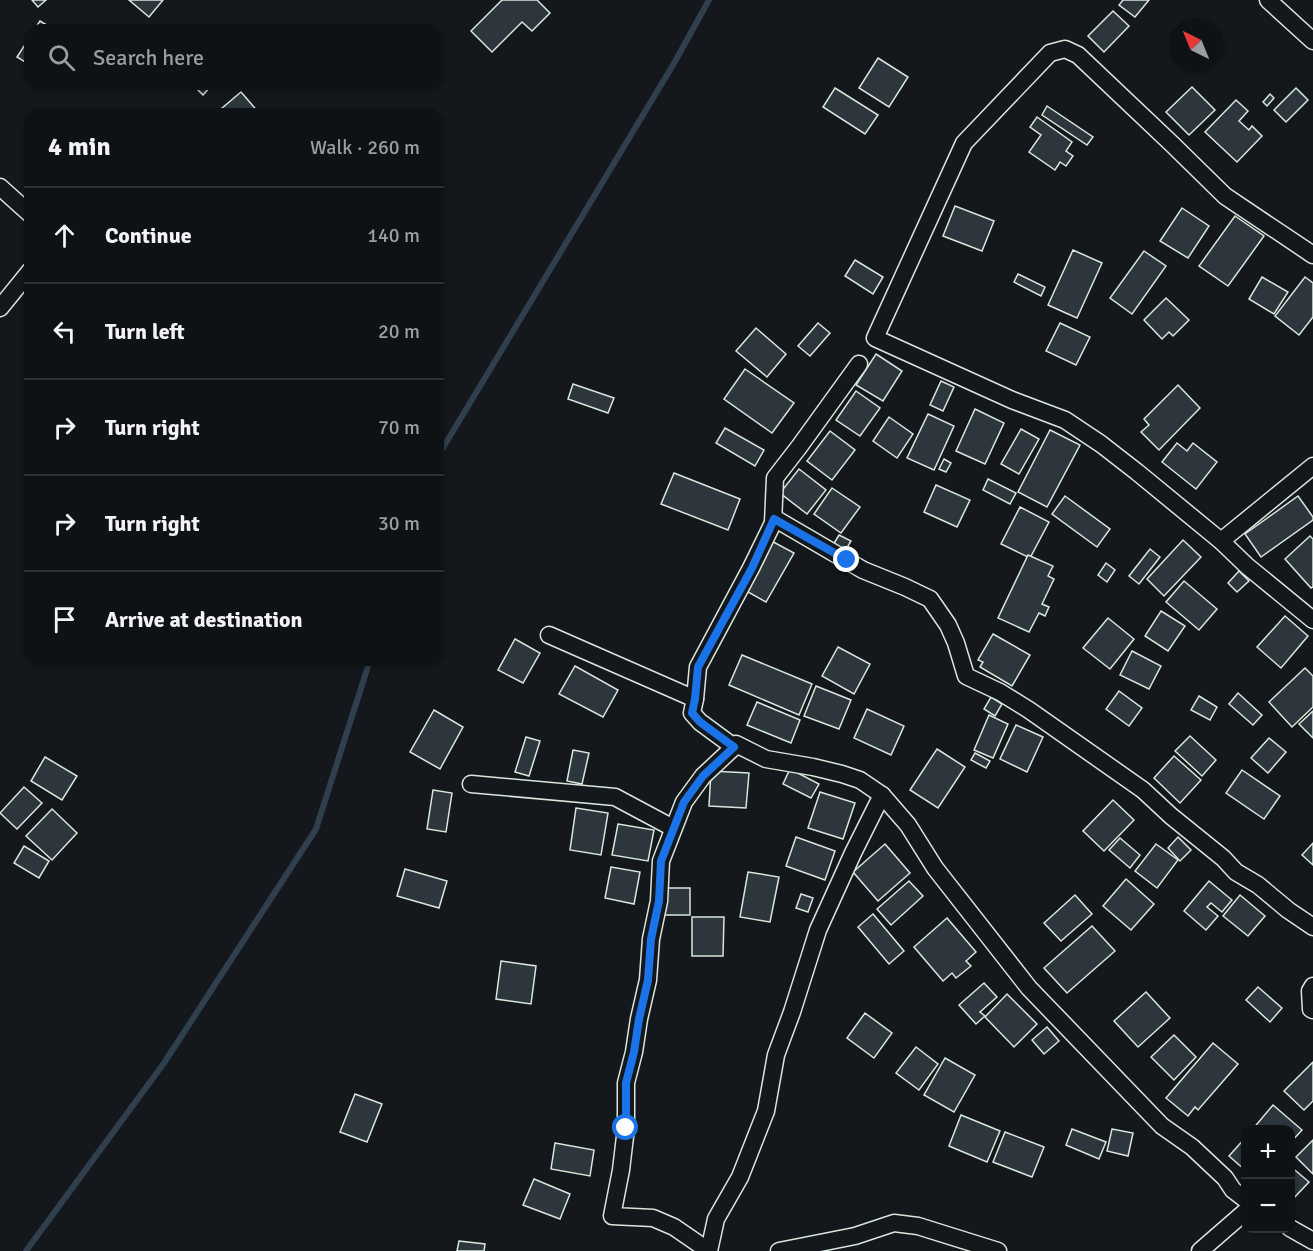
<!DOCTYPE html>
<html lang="en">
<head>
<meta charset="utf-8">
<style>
  body { margin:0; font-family:Signika,sans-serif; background:#1d2022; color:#f1f3f6 }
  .controls { position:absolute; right:18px; bottom:18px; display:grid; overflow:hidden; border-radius:12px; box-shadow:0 2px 4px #0004 }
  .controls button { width:54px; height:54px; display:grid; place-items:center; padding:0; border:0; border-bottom:2px solid #2f3234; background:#0f1215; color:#f1f3f6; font:30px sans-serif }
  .compass { position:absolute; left:1169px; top:18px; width:54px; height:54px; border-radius:50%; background:#0f1215; box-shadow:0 2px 4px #0004; rotate:317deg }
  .stop { position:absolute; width:18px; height:18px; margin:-14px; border:4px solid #1a73e8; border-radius:50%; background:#fff }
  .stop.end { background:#1a73e8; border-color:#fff; box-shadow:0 2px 6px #0008 }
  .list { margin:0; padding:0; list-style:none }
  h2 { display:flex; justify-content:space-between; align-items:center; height:78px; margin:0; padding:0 24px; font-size:26px }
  h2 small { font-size:20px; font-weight:400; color:#9b9ea0 }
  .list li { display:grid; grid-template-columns:39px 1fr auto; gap:18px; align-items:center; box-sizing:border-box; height:96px; padding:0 24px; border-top:2px solid #2f3234 }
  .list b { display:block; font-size:22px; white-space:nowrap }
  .list em { font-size:20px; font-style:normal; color:#9b9ea0 }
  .icon { flex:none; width:33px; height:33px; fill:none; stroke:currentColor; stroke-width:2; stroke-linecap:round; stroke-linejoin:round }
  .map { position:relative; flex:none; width:1313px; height:1251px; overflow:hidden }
  .search { position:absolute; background:#0f1215; box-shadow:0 2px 4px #0004; left:24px; top:24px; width:420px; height:66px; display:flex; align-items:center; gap:15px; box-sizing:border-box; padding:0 21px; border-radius:18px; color:#9b9ea0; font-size:22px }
  .panel { position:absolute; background:#0f1215; box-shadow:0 2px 4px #0004; left:24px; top:108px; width:420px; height:558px; border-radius:18px }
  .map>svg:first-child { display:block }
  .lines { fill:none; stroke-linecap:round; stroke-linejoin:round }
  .stream { stroke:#2f3f4d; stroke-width:6 }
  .building { fill:#2c363c; stroke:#d8e6dc; stroke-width:1.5 }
  .street-casing { stroke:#d8e6dc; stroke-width:19 }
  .street { stroke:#14181c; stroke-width:16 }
  .route { stroke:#1a73e8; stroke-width:8 }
</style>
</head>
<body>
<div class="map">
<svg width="1313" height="1251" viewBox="0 0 1313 1251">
  <rect width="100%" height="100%" fill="#14181c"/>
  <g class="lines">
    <!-- stream -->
    <g class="stream">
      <polyline points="438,456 673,65 709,0"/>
      <polyline points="26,1251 164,1063 316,829 370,660"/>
    </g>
  </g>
  <!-- building -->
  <g class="building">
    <polygon points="32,0 46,0 38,7"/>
    <polygon points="129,0 163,0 149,17"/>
    <polygon points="502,0 537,0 550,13 532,31 522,22 492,52 471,31"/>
    <polygon points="1123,0 1149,0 1135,17 1119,5"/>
    <polygon points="1113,11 1129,26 1104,52 1088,36"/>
    <polygon points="40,21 55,30 34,30"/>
    <polygon points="30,37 30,65 17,57"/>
    <polygon points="878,58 908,77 889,107 859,88"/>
    <polygon points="192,84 213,84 203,95"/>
    <polygon points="1192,87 1215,110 1189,135 1166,112"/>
    <polygon points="835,88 878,115 865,134 823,107"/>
    <polygon points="1296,88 1308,100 1286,122 1274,110"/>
    <polygon points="241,92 260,114 215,114"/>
    <polygon points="1270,94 1274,98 1267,106 1263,102"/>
    <polygon points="1236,100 1248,111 1239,121 1249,130 1252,126 1262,136 1237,162 1205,132"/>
    <polygon points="1047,106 1093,137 1087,145 1042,115"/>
    <polygon points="1037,117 1072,142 1066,151 1073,156 1066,166 1060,162 1055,170 1029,152 1041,135 1030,127"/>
    <polygon points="955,206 994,221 982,251 943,236"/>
    <polygon points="1182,208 1209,226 1188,258 1160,241"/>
    <polygon points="1235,216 1264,236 1228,286 1199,266"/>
    <polygon points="1073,250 1102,263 1077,318 1048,305"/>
    <polygon points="1144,251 1166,266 1132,314 1110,298"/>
    <polygon points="855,260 883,277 873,294 845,276"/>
    <polygon points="1018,274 1045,287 1041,296 1014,282"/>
    <polygon points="1262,277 1288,292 1274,314 1249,299"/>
    <polygon points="1305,277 1313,283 1313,317 1299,335 1275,316"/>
    <polygon points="1166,298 1189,320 1173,336 1169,332 1162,339 1144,320"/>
    <polygon points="818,323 830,333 810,356 798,346"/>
    <polygon points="1060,323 1090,337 1076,365 1046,351"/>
    <polygon points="756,328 786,354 767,377 736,351"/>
    <polygon points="876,354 902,371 883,401 856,385"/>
    <polygon points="745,369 794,403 772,433 724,399"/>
    <polygon points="941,381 954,387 943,411 930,405"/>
    <polygon points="573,384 614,398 608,413 568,399"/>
    <polygon points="1178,385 1200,408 1159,450 1141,432 1149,425 1144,419"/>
    <polygon points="856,391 880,408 860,436 836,420"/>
    <polygon points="975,409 1004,423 985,464 956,451"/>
    <polygon points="928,414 954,426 934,470 907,458"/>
    <polygon points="889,417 913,434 897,458 873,441"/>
    <polygon points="725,428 764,450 755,466 716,443"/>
    <polygon points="1021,429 1039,439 1019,474 1001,464"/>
    <polygon points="1050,430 1080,445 1047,507 1018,492"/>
    <polygon points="830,431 855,450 832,480 807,461"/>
    <polygon points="1177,443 1187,451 1193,443 1217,462 1196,489 1162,462"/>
    <polygon points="944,459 951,463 946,472 939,469"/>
    <polygon points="799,469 826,490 807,514 780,493"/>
    <polygon points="674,473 740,499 728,530 661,504"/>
    <polygon points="988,479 1016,493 1010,504 983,490"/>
    <polygon points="936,485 970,500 957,527 924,512"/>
    <polygon points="832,488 860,507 841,533 814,514"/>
    <polygon points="1065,496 1110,529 1097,547 1052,514"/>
    <polygon points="1298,496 1313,517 1313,520 1261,557 1245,534"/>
    <polygon points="1020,507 1049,522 1030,558 1001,544"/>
    <polygon points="839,535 851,541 845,551 833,545"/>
    <polygon points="1310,536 1313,539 1313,587 1311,588 1285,559"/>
    <polygon points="766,538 794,553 766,602 739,587"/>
    <polygon points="1183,540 1201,557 1164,596 1147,579"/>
    <polygon points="1150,549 1160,557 1139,584 1129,576"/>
    <polygon points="1028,555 1053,566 1048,576 1054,579 1042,604 1049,607 1045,616 1039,613 1029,632 998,618"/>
    <polygon points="1106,563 1115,570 1107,582 1098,575"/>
    <polygon points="1239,571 1249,581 1237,592 1228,583"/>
    <polygon points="1184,581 1217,609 1199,630 1166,602"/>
    <polygon points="1161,611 1185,626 1168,651 1145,636"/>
    <polygon points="1285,616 1308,636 1281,668 1257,647"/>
    <polygon points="1108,618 1134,639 1110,669 1083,648"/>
    <polygon points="993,634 1030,655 1012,686 980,667 983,662 978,660"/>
    <polygon points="515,639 540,653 523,683 498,670"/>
    <polygon points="838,647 870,664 854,694 822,676"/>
    <polygon points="1132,651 1161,666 1149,689 1120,675"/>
    <polygon points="742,655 812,684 799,715 729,685"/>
    <polygon points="575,666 618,690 603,717 559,694"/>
    <polygon points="1305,668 1313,676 1313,707 1292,727 1269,702"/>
    <polygon points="816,686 851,700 839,729 804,716"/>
    <polygon points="1119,691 1142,708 1129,726 1106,709"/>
    <polygon points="1238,693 1262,715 1253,725 1229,704"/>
    <polygon points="1199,696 1217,707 1210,720 1191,710"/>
    <polygon points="991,697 1002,704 995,716 984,709"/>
    <polygon points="757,702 800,720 791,743 747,725"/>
    <polygon points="867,709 904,726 891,755 854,738"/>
    <polygon points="434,710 463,727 440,769 410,752"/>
    <polygon points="1313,711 1313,738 1299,724"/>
    <polygon points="989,715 1008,724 993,758 974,750"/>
    <polygon points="1016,725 1043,737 1027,772 1000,759"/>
    <polygon points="1190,736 1216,760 1202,776 1175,751"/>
    <polygon points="526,737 540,741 529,776 515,772"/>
    <polygon points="1269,738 1286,752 1268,773 1251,758"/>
    <polygon points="937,749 965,767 938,808 910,790"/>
    <polygon points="573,750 589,753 582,784 567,781"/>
    <polygon points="975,753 990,761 986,768 971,760"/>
    <polygon points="1174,756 1201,780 1180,803 1154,778"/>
    <polygon points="45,757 77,776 62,800 31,781"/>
    <polygon points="790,769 819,784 811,798 783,784"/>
    <polygon points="1242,770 1280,796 1264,819 1226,793"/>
    <polygon points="711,771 749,773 746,808 709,806"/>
    <polygon points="24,787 42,803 17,829 0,813"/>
    <polygon points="433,790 452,793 446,832 427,829"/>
    <polygon points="820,792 855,803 843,839 808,828"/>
    <polygon points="1113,800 1134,820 1104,851 1083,831"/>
    <polygon points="576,808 608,813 601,855 570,850"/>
    <polygon points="52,809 77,833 52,860 26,836"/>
    <polygon points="618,824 654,830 648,861 612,855"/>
    <polygon points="796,837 835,851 825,880 786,866"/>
    <polygon points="1178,837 1191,850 1180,861 1168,848"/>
    <polygon points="1120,838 1140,855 1130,868 1109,850"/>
    <polygon points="1313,843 1313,865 1302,855"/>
    <polygon points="885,844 910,873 878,901 853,872"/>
    <polygon points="1156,844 1178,860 1157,888 1135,871"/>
    <polygon points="24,846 49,861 39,878 14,863"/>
    <polygon points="611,867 640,872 634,904 605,898"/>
    <polygon points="405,869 447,881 439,908 397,896"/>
    <polygon points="748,872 779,877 770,922 740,917"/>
    <polygon points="1126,879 1154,904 1131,930 1103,906"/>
    <polygon points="909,881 923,896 891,925 877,909"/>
    <polygon points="1209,881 1232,900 1222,912 1211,903 1207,907 1218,916 1206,930 1184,911"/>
    <rect x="660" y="888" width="30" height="27"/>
    <polygon points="801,894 813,898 808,912 796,908"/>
    <polygon points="1075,895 1092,914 1061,941 1044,923"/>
    <polygon points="1240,895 1265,916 1248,936 1223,916"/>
    <polygon points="873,914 904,951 889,964 858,927"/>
    <polygon points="692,917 724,917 723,956 692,956"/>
    <polygon points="947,918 976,952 966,961 971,966 956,978 952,973 943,981 914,947"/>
    <polygon points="1092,926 1115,951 1067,993 1044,968"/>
    <polygon points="501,961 536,966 531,1004 496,999"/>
    <polygon points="984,983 997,997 980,1012 985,1016 976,1024 959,1005"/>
    <polygon points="1258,987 1282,1008 1270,1022 1246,1000"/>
    <polygon points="1146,992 1170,1018 1138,1047 1114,1021"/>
    <polygon points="1007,994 1037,1024 1014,1047 985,1017"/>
    <polygon points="865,1013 892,1033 874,1058 847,1038"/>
    <polygon points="1047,1027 1059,1041 1044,1054 1032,1040"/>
    <polygon points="1174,1035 1196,1057 1174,1080 1151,1057"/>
    <polygon points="1213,1043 1238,1064 1198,1110 1195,1107 1188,1116 1166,1098"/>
    <polygon points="916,1047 938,1064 919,1090 896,1073"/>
    <polygon points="945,1058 975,1075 954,1112 924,1095"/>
    <polygon points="1313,1062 1313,1101 1304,1110 1284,1091"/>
    <polygon points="355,1094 382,1104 367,1142 340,1132"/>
    <polygon points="1273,1105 1302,1130 1290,1143 1290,1130 1252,1130"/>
    <polygon points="961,1115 1000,1131 987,1162 949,1146"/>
    <polygon points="1072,1129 1106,1142 1099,1159 1066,1145"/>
    <polygon points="1112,1129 1133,1133 1128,1156 1107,1151"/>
    <polygon points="1005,1132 1044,1147 1032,1177 993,1162"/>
    <polygon points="1246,1137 1246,1171 1229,1156"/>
    <polygon points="1313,1140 1313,1174 1296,1157"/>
    <polygon points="555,1143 594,1150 590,1176 551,1169"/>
    <polygon points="1290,1166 1309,1182 1290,1202"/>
    <polygon points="534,1179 570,1194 560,1219 523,1205"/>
    <polygon points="459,1241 485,1244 484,1251 457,1251"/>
  </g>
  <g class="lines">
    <!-- street casing -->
    <g class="street-casing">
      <g id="street">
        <polyline points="1268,0 1313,41"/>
        <polyline points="0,187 30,214"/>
        <polyline points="1313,255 1225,196 1172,144 1078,55 1065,49 1050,53 964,143 875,338 1012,400 1065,420 1101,444 1137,472 1221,541 1247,566 1313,620"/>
        <polyline points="0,308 30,271"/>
        <polyline points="859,364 799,447 775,478 773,523 751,568 698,667 695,699 692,713 700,722 734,747 736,744 766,759 813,767 842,774 860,780 882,795 908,825 935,868 1029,988 1162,1126 1192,1147 1225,1178 1233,1190 1246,1200"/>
        <polyline points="773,523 774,518 863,570 905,587 930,599 948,625 956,643 966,676 1000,692 1029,710 1143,790 1171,816 1223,858 1236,872 1258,885 1288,910 1313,927"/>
        <polyline points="1221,541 1313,466"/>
        <polyline points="549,635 695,699"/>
        <polyline points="471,784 615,797 673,828"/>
        <polyline points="1313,986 1310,991 1311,1009 1313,1010"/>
        <polyline points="1290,1228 1313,1241"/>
        <polyline points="709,1251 674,1227 653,1218 612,1216 621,1170 626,1128 626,1083 634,1052 639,1019 648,980 651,939 659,901 661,861 684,802 703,776 734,747"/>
        <polyline points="709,1251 716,1219 740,1177 766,1111 776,1055 792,1012 818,930 853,853 882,795"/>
        <polyline points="779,1251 855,1236 894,1223 918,1226 998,1251"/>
        <polyline points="1200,1251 1246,1211"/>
      </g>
    </g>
    <!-- street -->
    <use href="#street" class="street"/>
  </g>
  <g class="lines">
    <!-- route -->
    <polyline class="route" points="626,1128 626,1083 634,1052 639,1019 648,980 651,939 659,901 661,861 684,802 703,776 734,747 700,722 692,713 695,699 698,667 752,568 774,519 847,560"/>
  </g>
</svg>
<div class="controls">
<button>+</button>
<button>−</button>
</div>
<svg class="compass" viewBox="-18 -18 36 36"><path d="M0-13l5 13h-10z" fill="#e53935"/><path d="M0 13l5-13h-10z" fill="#9b9ea0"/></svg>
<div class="stop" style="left:626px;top:1128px"></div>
<div class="stop end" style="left:847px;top:560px"></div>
<div class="search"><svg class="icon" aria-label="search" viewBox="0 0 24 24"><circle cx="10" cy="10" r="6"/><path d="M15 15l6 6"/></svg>Search here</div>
<section class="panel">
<h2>4 min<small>Walk · 260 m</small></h2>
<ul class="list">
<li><svg class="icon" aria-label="ahead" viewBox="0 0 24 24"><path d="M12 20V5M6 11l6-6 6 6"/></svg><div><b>Continue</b></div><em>140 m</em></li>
<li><svg class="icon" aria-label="left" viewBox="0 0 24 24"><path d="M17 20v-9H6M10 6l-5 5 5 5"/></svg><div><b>Turn left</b></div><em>20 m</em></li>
<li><svg class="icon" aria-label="right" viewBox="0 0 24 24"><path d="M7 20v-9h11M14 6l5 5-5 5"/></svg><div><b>Turn right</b></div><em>70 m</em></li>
<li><svg class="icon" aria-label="right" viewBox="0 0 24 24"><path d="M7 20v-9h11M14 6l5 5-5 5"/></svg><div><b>Turn right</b></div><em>30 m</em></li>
<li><svg class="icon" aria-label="arrive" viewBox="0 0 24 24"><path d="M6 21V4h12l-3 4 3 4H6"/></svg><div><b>Arrive at destination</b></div></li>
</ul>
</section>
</div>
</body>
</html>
